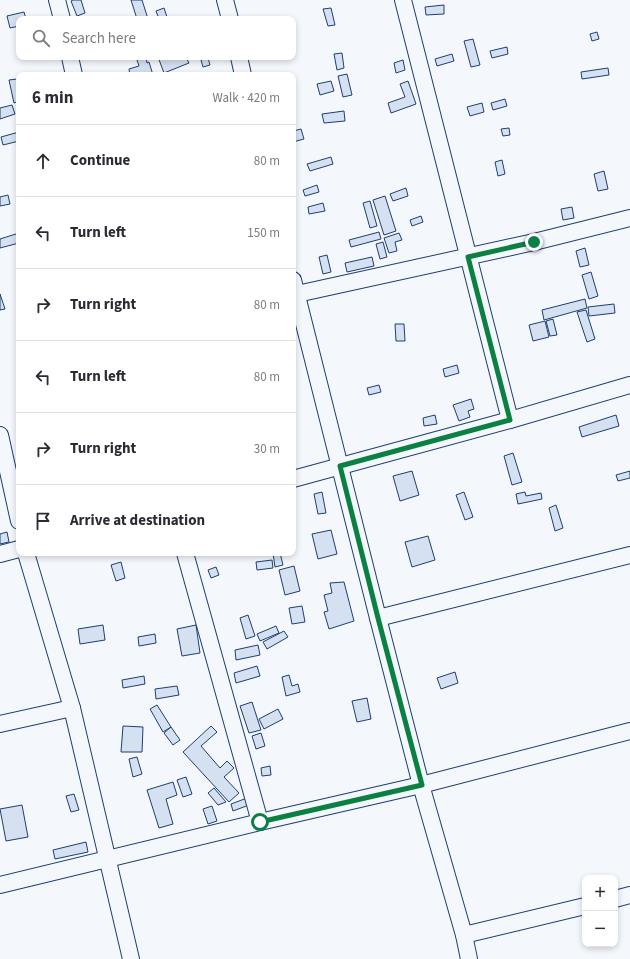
<!DOCTYPE html>
<html lang="en">
<head>
<meta charset="utf-8">
<style>
  body { margin:0; font-family:"Source Sans 3",sans-serif; background:#f7f7f7; color:#2b2b33 }
  .controls { position:absolute; right:12px; bottom:12px; display:grid; overflow:hidden; border-radius:8px; box-shadow:0 2px 6px #0003 }
  .controls button { width:36px; height:36px; display:grid; place-items:center; padding:0; border:0; border-bottom:1px solid #e1e1e2; background:#fff; color:#2b2b33; font:20px sans-serif }
  .stop { position:absolute; width:12px; height:12px; margin:-9px; border:3px solid #0b8043; border-radius:50%; background:#fff }
  .stop.end { background:#0b8043; border-color:#fff; box-shadow:0 1px 4px #0008 }
  .list { margin:0; padding:0; list-style:none }
  h2 { display:flex; justify-content:space-between; align-items:center; height:52px; margin:0; padding:0 16px; font-size:17px }
  h2 small { font-size:13px; font-weight:400; color:#7c7c81 }
  .list li { display:grid; grid-template-columns:26px 1fr auto; gap:12px; align-items:center; box-sizing:border-box; height:72px; padding:0 16px; border-top:1px solid #e1e1e2 }
  .list b { display:block; font-size:15px; white-space:nowrap }
  .list em { font-size:13px; font-style:normal; color:#7c7c81 }
  .icon { flex:none; width:22px; height:22px; fill:none; stroke:currentColor; stroke-width:2; stroke-linecap:round; stroke-linejoin:round }
  .map { position:relative; flex:none; width:630px; height:959px; overflow:hidden }
  .search { position:absolute; background:#fff; box-shadow:0 2px 6px #0003; left:16px; top:16px; width:280px; height:44px; display:flex; align-items:center; gap:10px; box-sizing:border-box; padding:0 14px; border-radius:8px; color:#7c7c81; font-size:15px }
  .panel { position:absolute; background:#fff; box-shadow:0 2px 6px #0003; left:16px; top:72px; width:280px; height:484px; border-radius:8px }
  .map>svg:first-child { display:block }
  .building { fill:#d5e0f0; stroke:#1d3f73 }
  .lines { fill:none; stroke-linecap:round; stroke-linejoin:round }
  .minor-casing { stroke:#1d3f73; stroke-width:18 }
  .minor { stroke:#f4f7fb; stroke-width:16 }
  .route { stroke:#0b8043; stroke-width:5 }
</style>
</head>
<body>
<div class="map">
<svg width="630" height="959" viewBox="0 0 630 959">
  <rect width="100%" height="100%" fill="#f4f7fb"/>
  <!-- building -->
  <g class="building">
    <polygon points="73,0 81,0 85,13 77,16 71,1"/>
    <polygon points="131,0 142,0 148,19 137,19"/>
    <polygon points="444,5 444,14 426,15 425,7"/>
    <polygon points="164,8 167,17 159,19 156,11"/>
    <polygon points="331,8 335,25 328,26 323,9"/>
    <polygon points="24,12 26,19 19,19 19,26 10,28 7,16"/>
    <polygon points="597,32 599,39 592,41 590,34"/>
    <polygon points="473,39 480,65 471,67 464,41"/>
    <polygon points="507,47 508,54 492,58 490,51"/>
    <polygon points="342,53 344,68 337,70 334,54"/>
    <polygon points="452,54 454,61 437,66 435,59"/>
    <polygon points="136,57 146,57 147,63 149,62 153,75 130,75 129,69 139,66"/>
    <polygon points="158,57 186,57 189,63 164,73"/>
    <polygon points="208,58 210,65 203,67 201,60"/>
    <polygon points="403,60 405,70 396,73 394,63"/>
    <polygon points="608,68 609,75 582,79 581,72"/>
    <polygon points="347,74 352,95 343,97 338,76"/>
    <polygon points="17,79 19,88 19,101 14,103 9,80"/>
    <polygon points="331,81 334,91 320,95 317,84"/>
    <polygon points="408,81 416,104 391,113 388,103 405,97 400,84"/>
    <polygon points="505,99 507,106 493,110 491,103"/>
    <polygon points="482,103 484,112 470,116 467,107"/>
    <polygon points="12,105 15,114 0,119 0,108"/>
    <polygon points="344,111 345,121 324,123 322,114"/>
    <polygon points="509,128 510,135 503,136 501,129"/>
    <polygon points="301,129 304,139 293,142 293,131"/>
    <polygon points="19,132 19,141 3,145 1,137"/>
    <polygon points="331,157 333,164 310,171 307,164"/>
    <polygon points="502,160 505,174 498,176 495,162"/>
    <polygon points="604,171 608,189 598,191 594,174"/>
    <polygon points="317,185 319,192 305,196 303,190"/>
    <polygon points="406,188 408,196 393,201 390,194"/>
    <polygon points="8,195 10,204 0,206 0,197"/>
    <polygon points="385,196 396,231 384,235 373,200"/>
    <polygon points="370,201 377,226 370,228 363,203"/>
    <polygon points="323,203 325,211 309,214 308,207"/>
    <polygon points="572,207 574,218 563,220 561,209"/>
    <polygon points="421,216 423,222 412,226 410,220"/>
    <polygon points="379,232 381,239 351,247 349,240"/>
    <polygon points="19,233 19,243 0,248 0,239"/>
    <polygon points="399,233 402,240 395,242 397,251 389,253 384,238"/>
    <polygon points="383,242 387,257 380,259 376,244"/>
    <polygon points="585,248 589,265 580,267 576,251"/>
    <polygon points="327,255 331,272 323,274 319,257"/>
    <polygon points="372,257 374,266 347,272 345,263"/>
    <polygon points="591,272 598,296 589,299 582,275"/>
    <polygon points="0,294 5,309 0,310"/>
    <polygon points="585,299 587,308 544,320 542,310"/>
    <polygon points="614,304 615,313 589,316 588,307"/>
    <polygon points="586,310 595,339 587,342 577,312"/>
    <polygon points="553,319 557,335 550,336 546,321"/>
    <polygon points="545,321 549,337 533,341 529,325"/>
    <polygon points="395,324 404,324 405,341 396,341"/>
    <polygon points="457,365 459,373 445,377 443,369"/>
    <polygon points="379,385 381,392 369,395 367,388"/>
    <polygon points="471,399 474,409 468,411 470,417 459,421 453,405"/>
    <polygon points="435,415 437,424 424,426 423,418"/>
    <polygon points="616,415 619,426 582,437 579,427"/>
    <polygon points="513,453 522,482 512,485 504,456"/>
    <polygon points="412,471 419,495 400,501 393,476"/>
    <polygon points="630,471 630,478 618,481 616,475"/>
    <polygon points="322,492 326,513 318,514 314,494"/>
    <polygon points="464,492 473,517 465,520 456,495"/>
    <polygon points="525,492 526,496 541,493 542,499 518,504 516,494"/>
    <polygon points="556,505 563,528 555,531 549,508"/>
    <polygon points="331,530 337,554 318,559 312,534"/>
    <polygon points="7,532 9,542 0,544 0,534"/>
    <polygon points="428,536 435,560 412,567 405,542"/>
    <polygon points="273,553 280,553 283,565 275,567"/>
    <polygon points="272,560 273,568 257,570 256,562"/>
    <polygon points="121,562 125,578 116,581 111,565"/>
    <polygon points="294,566 300,591 285,595 279,570"/>
    <polygon points="216,567 219,575 211,578 208,570"/>
    <polygon points="344,582 354,621 329,629 324,612 328,611 324,595 332,593 330,583"/>
    <polygon points="302,606 305,622 292,624 289,608"/>
    <polygon points="248,615 255,636 246,639 240,618"/>
    <polygon points="103,625 105,640 80,644 78,629"/>
    <polygon points="196,625 200,653 182,656 177,629"/>
    <polygon points="276,626 279,633 260,641 257,634"/>
    <polygon points="284,631 288,637 267,649 263,642"/>
    <polygon points="155,634 156,643 139,646 138,637"/>
    <polygon points="258,645 260,655 236,660 235,650"/>
    <polygon points="257,666 260,676 236,683 234,673"/>
    <polygon points="455,672 458,683 441,689 437,678"/>
    <polygon points="289,675 292,686 298,684 300,692 286,696 282,677"/>
    <polygon points="144,676 145,684 123,688 122,680"/>
    <polygon points="177,686 179,695 156,699 155,689"/>
    <polygon points="367,698 371,719 357,722 352,701"/>
    <polygon points="252,702 261,730 249,733 240,706"/>
    <polygon points="157,705 171,727 163,732 150,709"/>
    <polygon points="278,709 283,719 264,729 259,719"/>
    <polygon points="123,726 143,727 142,752 121,752"/>
    <polygon points="211,726 217,732 201,746 220,768 227,761 234,768 224,777 239,793 229,802 183,752"/>
    <polygon points="171,727 180,740 173,745 164,733"/>
    <polygon points="261,733 265,746 256,749 252,736"/>
    <polygon points="137,757 142,774 133,777 129,759"/>
    <polygon points="270,766 271,775 262,776 261,768"/>
    <polygon points="186,777 192,794 183,797 177,780"/>
    <polygon points="173,782 177,795 166,799 173,824 159,828 147,790"/>
    <polygon points="214,788 226,802 218,805 208,793"/>
    <polygon points="74,794 79,810 71,812 66,796"/>
    <polygon points="247,798 249,805 233,811 231,804"/>
    <polygon points="22,805 28,837 6,841 0,809"/>
    <polygon points="212,806 217,821 208,824 203,809"/>
    <polygon points="86,842 88,852 55,859 53,850"/>
  </g>
  <g class="lines">
    <!-- minor casing -->
    <g class="minor-casing">
      <g id="minor">
        <polyline points="57,0 62,19"/>
        <polyline points="225,0 230,19"/>
        <polyline points="403,0 510,420"/>
        <polyline points="70,57 74,75"/>
        <polyline points="239,57 243,75"/>
        <polyline points="293,280 378,618 421,785 464,935 469,959"/>
        <polyline points="297,294 534,242 630,218"/>
        <polyline points="0,435 19,521"/>
        <polyline points="293,479 510,420 630,385"/>
        <polyline points="26,553 72,708 131,959"/>
        <polyline points="185,553 260,822"/>
        <polyline points="0,554 19,549"/>
        <polyline points="378,618 630,555"/>
        <polyline points="0,724 72,708"/>
        <polyline points="0,885 260,822 421,785 630,731"/>
        <polyline points="615,899 630,895"/>
        <polyline points="464,935 585,906"/>
      </g>
    </g>
    <!-- minor -->
    <use href="#minor" class="minor"/>
  </g>
  <g class="lines">
    <!-- route -->
    <polyline class="route" points="260,822 422,785 378,618 340,466 510,420 468,257 534,242"/>
  </g>
</svg>
<div class="controls">
<button>+</button>
<button>−</button>
</div>
<div class="stop" style="left:260px;top:822px"></div>
<div class="stop end" style="left:534px;top:242px"></div>
<div class="search"><svg class="icon" aria-label="search" viewBox="0 0 24 24"><circle cx="10" cy="10" r="6"/><path d="M15 15l6 6"/></svg>Search here</div>
<section class="panel">
<h2>6 min<small>Walk · 420 m</small></h2>
<ul class="list">
<li><svg class="icon" aria-label="ahead" viewBox="0 0 24 24"><path d="M12 20V5M6 11l6-6 6 6"/></svg><div><b>Continue</b></div><em>80 m</em></li>
<li><svg class="icon" aria-label="left" viewBox="0 0 24 24"><path d="M17 20v-9H6M10 6l-5 5 5 5"/></svg><div><b>Turn left</b></div><em>150 m</em></li>
<li><svg class="icon" aria-label="right" viewBox="0 0 24 24"><path d="M7 20v-9h11M14 6l5 5-5 5"/></svg><div><b>Turn right</b></div><em>80 m</em></li>
<li><svg class="icon" aria-label="left" viewBox="0 0 24 24"><path d="M17 20v-9H6M10 6l-5 5 5 5"/></svg><div><b>Turn left</b></div><em>80 m</em></li>
<li><svg class="icon" aria-label="right" viewBox="0 0 24 24"><path d="M7 20v-9h11M14 6l5 5-5 5"/></svg><div><b>Turn right</b></div><em>30 m</em></li>
<li><svg class="icon" aria-label="arrive" viewBox="0 0 24 24"><path d="M6 21V4h12l-3 4 3 4H6"/></svg><div><b>Arrive at destination</b></div></li>
</ul>
</section>
</div>
</body>
</html>
